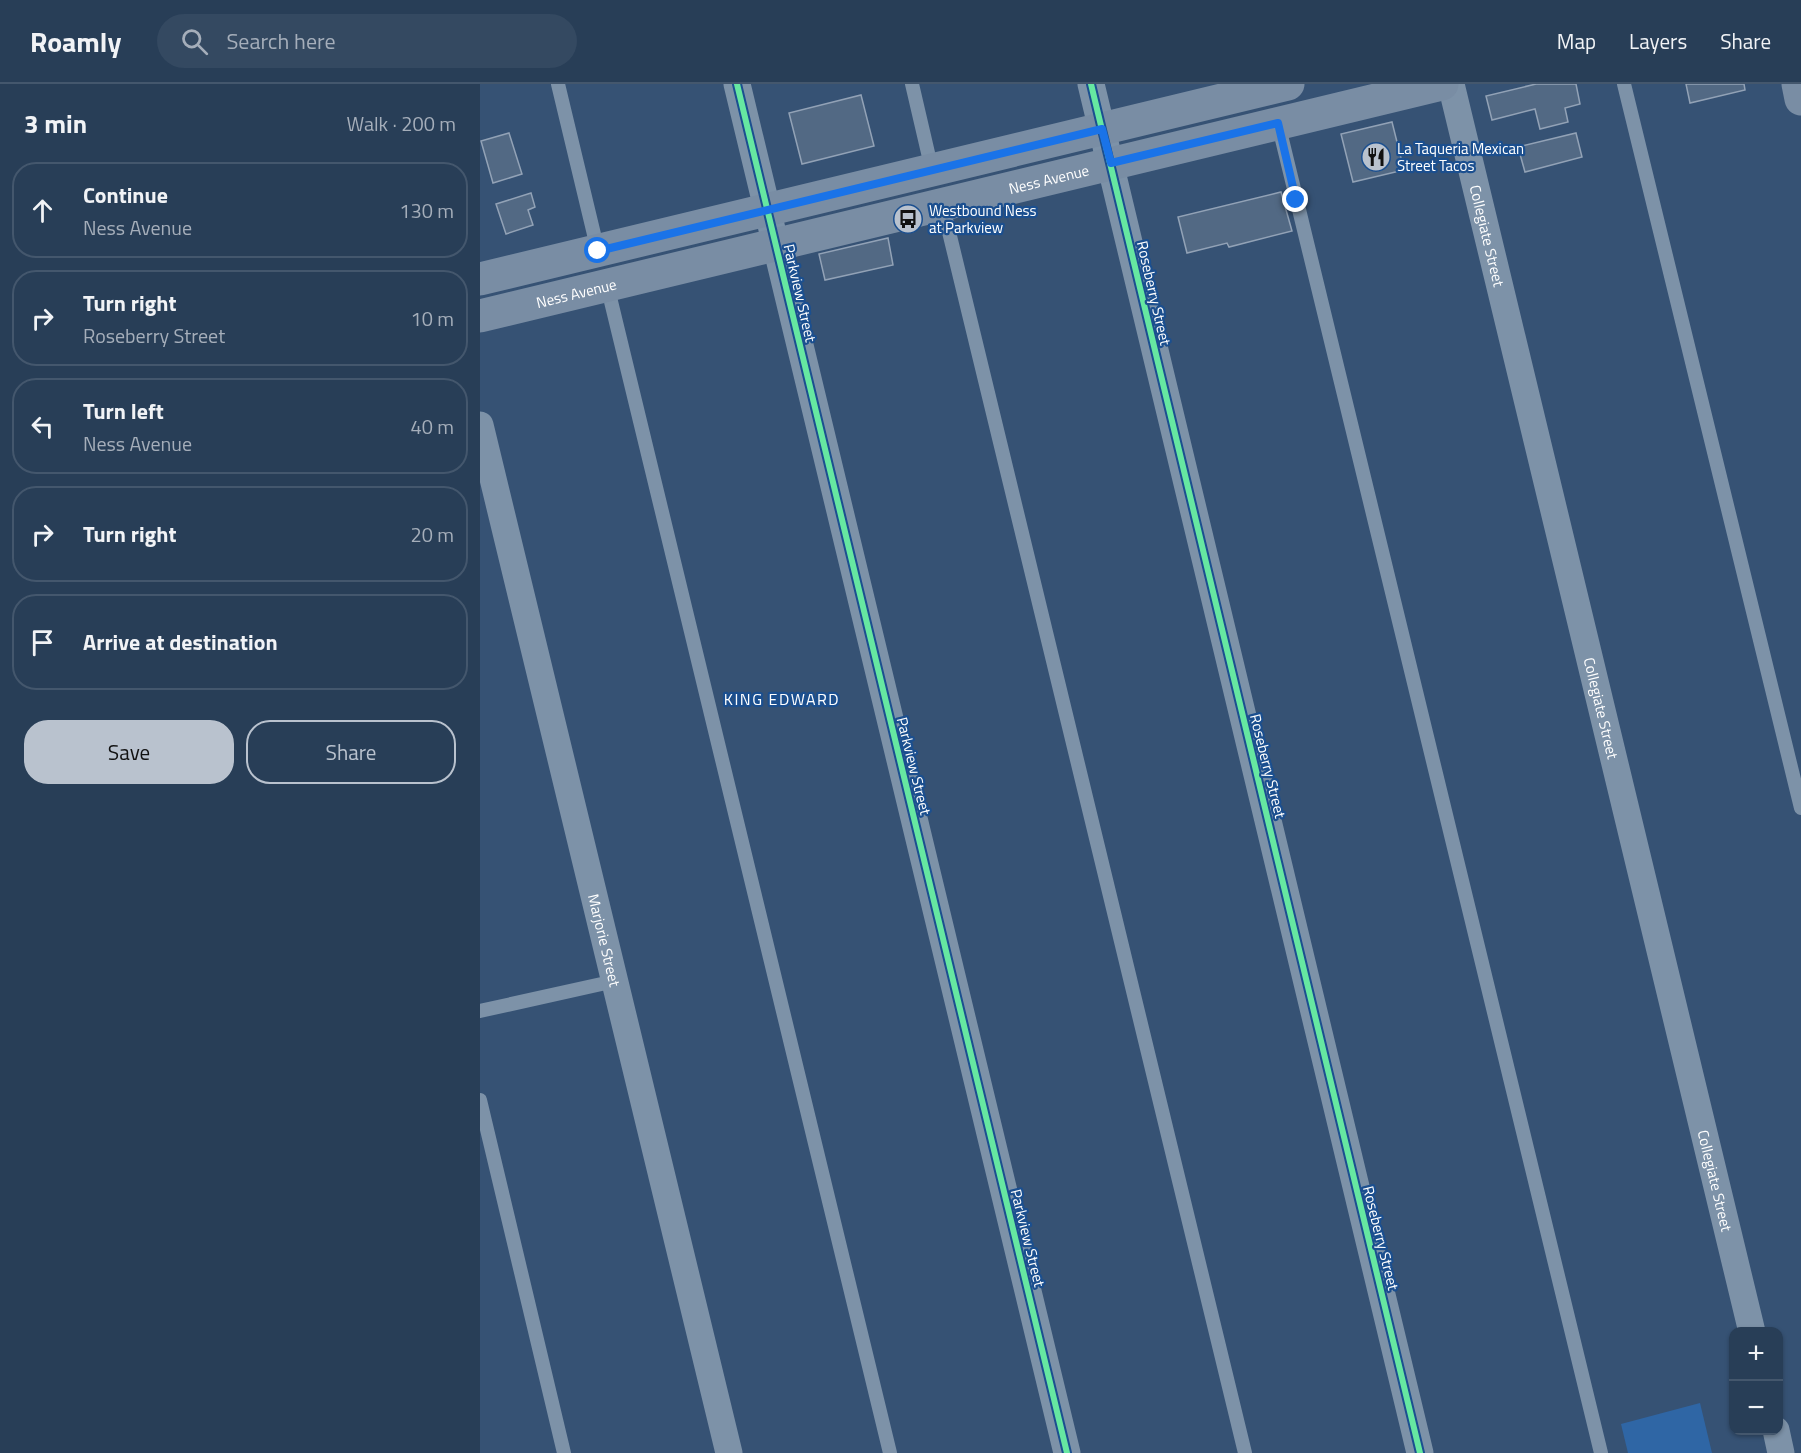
<!DOCTYPE html>
<html lang="en">
<head>
<meta charset="utf-8">
<style>
  body { margin:0; font-family:"Titillium Web",sans-serif; background:#344961; color:#f1f3f6 }
  .controls { position:absolute; right:18px; bottom:18px; display:grid; overflow:hidden; border-radius:12px; box-shadow:0 2px 4px #0004 }
  .controls button { width:54px; height:54px; display:grid; place-items:center; padding:0; border:0; border-bottom:2px solid #44576d; background:#283e57; color:#f1f3f6; font:30px sans-serif }
  .stop { position:absolute; width:18px; height:18px; margin:-14px; border:4px solid #1a73e8; border-radius:50%; background:#fff }
  .stop.end { background:#1a73e8; border-color:#fff; box-shadow:0 2px 6px #0008 }
  .list { margin:0; padding:0; list-style:none }
  h2 { display:flex; justify-content:space-between; align-items:center; height:78px; margin:0; padding:0 24px; font-size:26px }
  h2 small { font-size:20px; font-weight:400; color:#a5aeba }
  .list li { display:grid; grid-template-columns:39px 1fr auto; gap:18px; align-items:center; box-sizing:border-box; height:96px; margin:0 12px 12px; padding:0 12px; border:2px solid #44576d; border-radius:24px }
  .list b { display:block; font-size:22px; white-space:nowrap }
  .list p { margin:0; font-size:20px; white-space:nowrap; color:#a5aeba }
  .list em { font-size:20px; font-style:normal; color:#a5aeba }
  .actions { display:flex; gap:12px; padding:18px 24px }
  .actions a { flex:1; padding:14px 0; border:2px solid #b9c2ce; border-radius:24px; text-align:center; font-size:21px; color:#b9c2ce }
  .actions .main { background:#b9c2ce; color:#111 }
  .icon { flex:none; width:33px; height:33px; fill:none; stroke:currentColor; stroke-width:2; stroke-linecap:round; stroke-linejoin:round }
  .map { position:relative; flex:none; width:1321px; height:1369px; overflow:hidden }
  header { display:flex; align-items:center; gap:36px; box-sizing:border-box; height:84px; padding:0 30px; background:#283e57; border-bottom:2px solid #44576d }
  header strong { font-size:28px }
  nav { display:flex; gap:33px; margin-inline-start:auto; font-size:21px }
  .search { width:420px; height:54px; background:#344961; display:flex; align-items:center; gap:15px; box-sizing:border-box; padding:0 21px; border-radius:33px; color:#a5aeba; font-size:22px }
  main { display:flex }
  aside { flex:1; background:#283e57 }
  .map>svg:first-child { display:block }
  .green { fill:#2f66a5 }
  .building { fill:#526984; stroke:#92a2b6; stroke-width:1.5 }
  .lines { fill:none; stroke-linecap:round; stroke-linejoin:round }
  .lane { stroke:#7d92a8; stroke-width:14 }
  .street { stroke:#7d92a8; stroke-width:27 }
  .secondary { stroke:#798da4; stroke-width:33 }
  .cycleway-casing { stroke:#1b4f8f; stroke-width:10 }
  .cycleway { stroke:#66e7a1; stroke-width:6 }
  .route { stroke:#1a73e8; stroke-width:8 }
  .labels { text-anchor:middle; dominant-baseline:central; stroke-width:4.5; stroke-linejoin:round; paint-order:stroke }
  .poi-label { font-size:15px; fill:#fff; stroke:#1b4f8f; text-anchor:start }
  .street-label { font-size:15px; fill:#fff; stroke:#1b4f8f }
  .neighbourhood-label { font-size:16px; letter-spacing:1.5px; fill:#fff; stroke:#1b4f8f }
</style>
</head>
<body>
<header>
<strong>Roamly</strong>
<div class="search"><svg class="icon" aria-label="search" viewBox="0 0 24 24"><circle cx="10" cy="10" r="6"/><path d="M15 15l6 6"/></svg>Search here</div>
<nav><a>Map</a><a>Layers</a><a>Share</a></nav>
</header>
<main>
<aside>
<h2>3 min<small>Walk · 200 m</small></h2>
<ul class="list">
<li><svg class="icon" aria-label="ahead" viewBox="0 0 24 24"><path d="M12 20V5M6 11l6-6 6 6"/></svg><div><b>Continue</b><p>Ness Avenue</p></div><em>130 m</em></li>
<li><svg class="icon" aria-label="right" viewBox="0 0 24 24"><path d="M7 20v-9h11M14 6l5 5-5 5"/></svg><div><b>Turn right</b><p>Roseberry Street</p></div><em>10 m</em></li>
<li><svg class="icon" aria-label="left" viewBox="0 0 24 24"><path d="M17 20v-9H6M10 6l-5 5 5 5"/></svg><div><b>Turn left</b><p>Ness Avenue</p></div><em>40 m</em></li>
<li><svg class="icon" aria-label="right" viewBox="0 0 24 24"><path d="M7 20v-9h11M14 6l5 5-5 5"/></svg><div><b>Turn right</b></div><em>20 m</em></li>
<li><svg class="icon" aria-label="arrive" viewBox="0 0 24 24"><path d="M6 21V4h12l-3 4 3 4H6"/></svg><div><b>Arrive at destination</b></div></li>
</ul>
<div class="actions"><a class="main">Save</a><a>Share</a></div>
</aside>
<div class="map">
<svg width="1321" height="1369" viewBox="0 0 1321 1369">
  <rect width="100%" height="100%" fill="#365274"/>
  <!-- green -->
  <polygon class="green" points="1220,1319 1232,1369 1148,1369 1141,1340"/>
  <!-- building -->
  <g class="building">
    <polygon points="1056,0 1096,0 1100,20 1085,24 1088,38 1060,45 1055,25 1012,36 1006,12"/>
    <polygon points="1206,0 1264,0 1265,6 1210,19"/>
    <polygon points="381,11 394,62 322,80 309,29"/>
    <polygon points="912,38 924,86 873,98 861,50"/>
    <polygon points="29,49 42,90 13,99 1,57"/>
    <polygon points="1096,49 1102,73 1045,88 1038,63"/>
    <polygon points="801,108 812,147 749,163 747,159 707,169 698,133"/>
    <polygon points="51,109 55,123 48,126 53,141 26,150 16,120"/>
    <polygon points="408,154 413,181 345,196 339,170"/>
  </g>
  <g class="lines">
    <!-- lane -->
    <g class="lane">
      <polyline points="78,0 118,167"/>
      <polyline points="432,0 452,86"/>
      <polyline points="1144,0 1321,724"/>
      <polyline points="798,39 1121,1369"/>
      <polyline points="462,119 765,1369"/>
      <polyline points="127,201 410,1369"/>
      <polyline points="0,927 135,897"/>
      <polyline points="0,1016 84,1369"/>
    </g>
    <!-- street -->
    <g class="street">
      <polyline points="257,0 587,1369"/>
      <polyline points="611,0 940,1369"/>
      <path id="s1" d="M971,0L1272,1248"/>
      <path id="s2" d="M0,341L249,1369"/>
      <polyline points="1296,1346 1301,1369"/>
    </g>
    <!-- secondary -->
    <g class="secondary">
      <polyline points="1318,0 1321,15"/>
      <polyline points="0,195 808,0"/>
      <path id="s3" d="M0,232L962,0"/>
    </g>
    <!-- cycleway casing -->
    <g class="cycleway-casing">
      <g id="cycleway">
        <polyline points="257,0 587,1369"/>
        <polyline points="611,0 940,1369"/>
      </g>
    </g>
    <!-- cycleway -->
    <use href="#cycleway" class="cycleway"/>
  </g>
  <g class="lines">
    <!-- route -->
    <polyline class="route" points="118,167 622,45 631,79 798,39 816,116"/>
  </g>
  <!-- icons -->
  <defs>
    <g id="restaurant-disc" transform="scale(1.5)"><circle r="9.5" fill="#b9c2ce" stroke="#1b4f8f"/><path d="M-5-6h1v4h1v-4h1v4h1v-4h1v5L-1.5 .5V6h-2V.5L-5-1ZM5-6V6H3V1.5H1.5Q1.5-4 5-6Z" fill="#111"/></g>
    <g id="bus-disc" transform="scale(1.5)"><circle r="9.5" fill="#b9c2ce" stroke="#1b4f8f"/><path d="M-5-6H5V4H4V6H2V4H-2V6H-4V4H-5ZM-3.5-4V0h7V-4ZM-3.5 1.2v1.5H-2V1.2ZM2 1.2v1.5H3.5V1.2Z" fill="#111"/></g>
  </defs>
  <g fill-rule="evenodd">
    <use href="#restaurant-disc" x="896" y="73"/>
    <use href="#bus-disc" x="428" y="135"/>
  </g>
  <g class="labels">
    <!-- poi labels -->
    <g class="poi-label">
      <text x="917" y="64">La Taqueria Mexican<tspan x="917" dy="17">Street Tacos</tspan></text>
      <text x="449" y="126">Westbound Ness<tspan x="449" dy="17">at Parkview</tspan></text>
    </g>
    <!-- street labels -->
    <g class="street-label">
      <text stroke="none"><textPath href="#s3" startOffset="585">Ness Avenue</textPath></text>
      <text stroke="none"><textPath href="#s1" startOffset="156">Collegiate Street</textPath></text>
      <text stroke="none"><textPath href="#s3" startOffset="99">Ness Avenue</textPath></text>
      <text transform="translate(320 209) rotate(77)">Parkview Street</text>
      <text transform="translate(674 209) rotate(77)">Roseberry Street</text>
      <text stroke="none"><textPath href="#s1" startOffset="642">Collegiate Street</textPath></text>
      <text transform="translate(434 682) rotate(76)">Parkview Street</text>
      <text transform="translate(788 682) rotate(76)">Roseberry Street</text>
      <text stroke="none"><textPath href="#s2" startOffset="530">Marjorie Street</textPath></text>
      <text stroke="none"><textPath href="#s1" startOffset="1128">Collegiate Street</textPath></text>
      <text transform="translate(548 1154) rotate(76)">Parkview Street</text>
      <text transform="translate(901 1154) rotate(76)">Roseberry Street</text>
    </g>
    <!-- neighbourhood labels -->
    <g class="neighbourhood-label">
      <text x="302" y="615">KING EDWARD</text>
    </g>
  </g>
</svg>
<div class="controls">
<button>+</button>
<button>−</button>
</div>
<div class="stop" style="left:118px;top:167px"></div>
<div class="stop end" style="left:816px;top:116px"></div>
</div>
</main>
</body>
</html>
